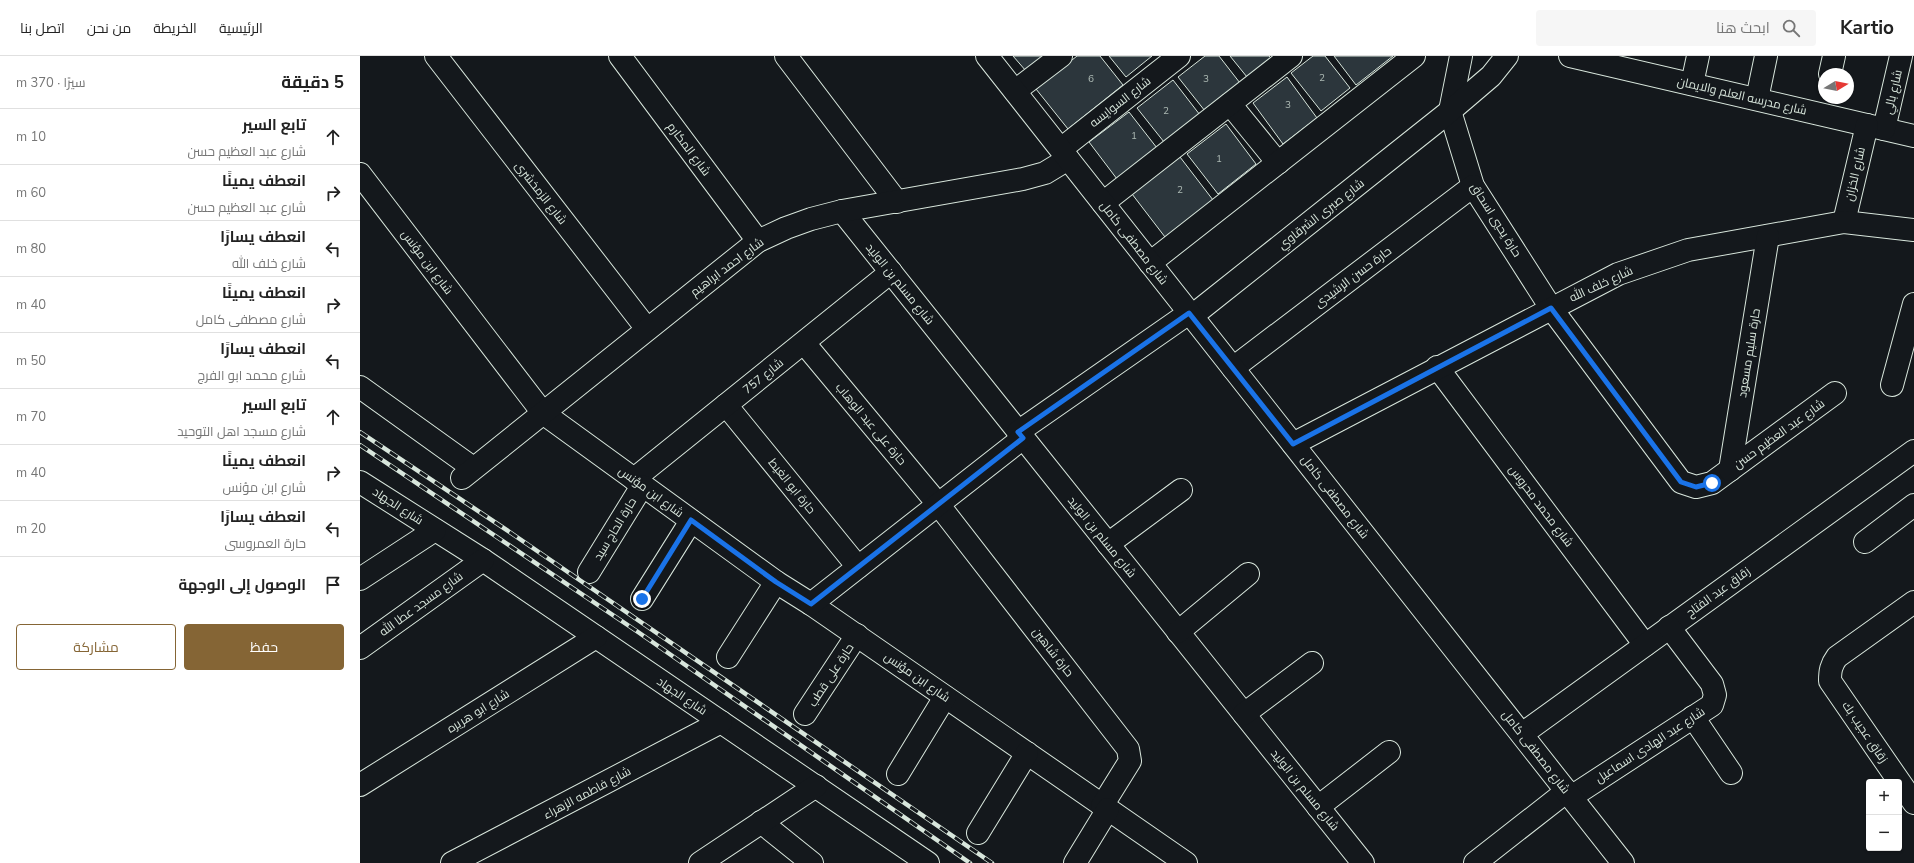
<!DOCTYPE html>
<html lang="ar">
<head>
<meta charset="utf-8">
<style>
  body { margin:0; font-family:"Nunito Sans",Cairo,sans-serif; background:#f6f6f6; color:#222; direction:rtl }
  .controls { position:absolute; right:12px; bottom:12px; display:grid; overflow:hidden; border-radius:4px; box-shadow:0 1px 3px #0004 }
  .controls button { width:36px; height:36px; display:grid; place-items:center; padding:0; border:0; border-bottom:1px solid #e0e0e0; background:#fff; color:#222; font:20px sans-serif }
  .compass { position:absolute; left:1458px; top:12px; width:36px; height:36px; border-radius:50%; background:#fff; box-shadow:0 1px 3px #0004; rotate:80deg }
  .stop { position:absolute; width:12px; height:12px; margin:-9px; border:3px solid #1a73e8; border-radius:50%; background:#fff }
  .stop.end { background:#1a73e8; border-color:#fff; box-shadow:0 1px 4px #0008 }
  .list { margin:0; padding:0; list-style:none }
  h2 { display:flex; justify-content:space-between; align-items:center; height:52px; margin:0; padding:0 16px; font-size:17px }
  h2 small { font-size:13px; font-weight:400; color:#767676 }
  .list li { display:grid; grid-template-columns:26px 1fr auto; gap:12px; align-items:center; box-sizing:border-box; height:56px; padding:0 16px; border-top:1px solid #e0e0e0 }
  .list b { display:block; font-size:15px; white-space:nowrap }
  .list p { margin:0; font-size:13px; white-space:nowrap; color:#767676 }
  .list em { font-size:13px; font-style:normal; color:#767676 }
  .actions { display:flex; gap:8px; padding:12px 16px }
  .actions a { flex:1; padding:9px 0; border:1px solid #856535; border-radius:4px; text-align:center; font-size:14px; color:#856535 }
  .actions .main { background:#856535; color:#fff }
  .icon { flex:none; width:22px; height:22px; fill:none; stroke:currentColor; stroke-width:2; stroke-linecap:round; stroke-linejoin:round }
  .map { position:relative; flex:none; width:1554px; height:807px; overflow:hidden; direction:ltr }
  header { display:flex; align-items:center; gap:24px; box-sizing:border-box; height:56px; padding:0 20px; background:#fff; border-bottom:1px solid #e0e0e0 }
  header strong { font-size:19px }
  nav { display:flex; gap:22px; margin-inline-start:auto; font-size:14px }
  .search { width:280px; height:36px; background:#f6f6f6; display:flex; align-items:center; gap:10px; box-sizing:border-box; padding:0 14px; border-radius:4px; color:#767676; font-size:15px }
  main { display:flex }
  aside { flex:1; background:#fff }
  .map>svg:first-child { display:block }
  .building { fill:#2c363c; stroke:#d8e6dc }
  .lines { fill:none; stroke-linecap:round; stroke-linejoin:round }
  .minor-casing { stroke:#d8e6dc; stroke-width:24 }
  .major-casing { stroke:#d8e6dc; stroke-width:24 }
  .minor { stroke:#14181c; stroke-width:22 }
  .major { stroke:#14181c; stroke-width:22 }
  .rail-casing { stroke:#d8e6dc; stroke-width:4.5 }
  .rail { stroke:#14181c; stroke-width:3; stroke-dasharray:9; stroke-linecap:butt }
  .route { stroke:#1a73e8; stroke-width:5 }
  .labels { text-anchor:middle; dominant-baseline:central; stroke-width:3; stroke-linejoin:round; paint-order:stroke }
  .number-label { font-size:10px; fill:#adbab4 }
  .street-label { font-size:12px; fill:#d8e6dc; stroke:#14181c }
</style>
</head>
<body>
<header>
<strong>Kartio</strong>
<div class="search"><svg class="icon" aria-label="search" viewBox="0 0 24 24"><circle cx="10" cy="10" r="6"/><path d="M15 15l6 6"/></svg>ابحث هنا</div>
<nav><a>الرئيسية</a><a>الخريطة</a><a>من نحن</a><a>اتصل بنا</a></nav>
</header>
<main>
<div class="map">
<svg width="1554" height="807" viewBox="0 0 1554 807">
  <rect width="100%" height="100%" fill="#14181c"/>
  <!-- building -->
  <g class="building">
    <polygon points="653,0 685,0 666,15"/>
    <polygon points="717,0 740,0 763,29 708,73 676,33"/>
    <polygon points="749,0 792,0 766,21"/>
    <polygon points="845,0 859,0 880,27 845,55 818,21"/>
    <polygon points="870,0 909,0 911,2 887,21"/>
    <polygon points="953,0 965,0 990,32 961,55 931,17"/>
    <polygon points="974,0 1033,0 996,29"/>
    <polygon points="927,21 957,62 923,88 893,47"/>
    <polygon points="813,24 840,59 804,86 777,52"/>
    <polygon points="769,56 797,92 757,123 729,86"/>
    <polygon points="866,68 896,108 858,138 827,98"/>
    <polygon points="820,101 853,144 805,181 772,138"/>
  </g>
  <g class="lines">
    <!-- minor casing -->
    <g class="minor-casing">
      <g id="minor">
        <polyline points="76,0 287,273"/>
        <polyline points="260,0 398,185"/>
        <polyline points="426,0 537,146"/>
        <polyline points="1101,0 1090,55 1113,130 1191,252 1321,426 1336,431 1352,427 1475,337"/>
        <polyline points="1210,0 1554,80"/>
        <polyline points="1470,18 1474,0"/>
        <polyline points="1332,28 1338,0"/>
        <polyline points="655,35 701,0"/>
        <polyline points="1397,43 1406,0"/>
        <polyline points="870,48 918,107"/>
        <polyline points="1524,73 1541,0"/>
        <polyline points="701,93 819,0"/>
        <polyline points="0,118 183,357 416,526 451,548 826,807"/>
        <polyline points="743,147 931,0"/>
        <polyline points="482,155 1003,807"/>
        <polyline points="1484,166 1507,69"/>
        <polyline points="790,207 1054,0"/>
        <polyline points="832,260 1090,55 1131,20 1147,0"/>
        <polyline points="444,287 578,448 768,693 770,705 742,750"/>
        <polyline points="1077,311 1285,589"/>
        <polyline points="873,312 1113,130"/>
        <polyline points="1532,329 1554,248"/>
        <polyline points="0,331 113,412"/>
        <polyline points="366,349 498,511"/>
        <polyline points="658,376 829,257"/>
        <polyline points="933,388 1258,218 1328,194 1484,166 1554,174"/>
        <polyline points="1370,414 1408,180"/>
        <polyline points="102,422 398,185 426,172 451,163 482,155 663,123 685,117 708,103"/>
        <polyline points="274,423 531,216"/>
        <polyline points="0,426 123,504 568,807"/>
        <polyline points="1505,486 1554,449"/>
        <polyline points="748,488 821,434"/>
        <polyline points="229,516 282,430"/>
        <polyline points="0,523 75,474"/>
        <polyline points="282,543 331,465"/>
        <path d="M1554,546L1477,601C1471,609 1470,615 1470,625L1554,747"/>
        <polyline points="451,548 663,382"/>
        <polyline points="818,576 888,518"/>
        <polyline points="0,592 123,504"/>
        <polyline points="368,601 416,526"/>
        <polyline points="445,658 497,579"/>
        <polyline points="884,658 952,607"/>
        <polyline points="1333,661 1371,717"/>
        <polyline points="1162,678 1554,395"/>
        <polyline points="538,718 585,641"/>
        <polyline points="0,729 236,581"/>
        <polyline points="1211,741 1352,649 1355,639 1352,628 1309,571"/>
        <polyline points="958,751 1029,696"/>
        <polyline points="401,766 452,807"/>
        <polyline points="618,777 667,697"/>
        <polyline points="92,807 361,666"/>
        <polyline points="340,807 456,730"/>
        <polyline points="715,807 748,753"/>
        <polyline points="1115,807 1207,735"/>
      </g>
    </g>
    <!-- major casing -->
    <g class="major-casing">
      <polyline id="major" points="627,0 1263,807"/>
    </g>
    <!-- minor -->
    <use href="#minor" class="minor"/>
    <!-- major -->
    <use href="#major" class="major"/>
    <!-- rail casing -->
    <g class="rail-casing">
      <g id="rail">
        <polyline points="0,376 151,477 632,807"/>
        <polyline points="0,389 278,576 610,807"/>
      </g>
    </g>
    <!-- rail -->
    <use href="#rail" class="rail"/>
  </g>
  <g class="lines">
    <!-- route -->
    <polyline class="route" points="282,543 331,464 416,526 451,548 663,382 658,376 829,257 933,388 1191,252 1321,426 1336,431 1352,427"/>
  </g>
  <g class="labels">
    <!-- number labels -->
    <g class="number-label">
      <text x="962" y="22">2</text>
      <text x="731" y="23">6</text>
      <text x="846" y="23">3</text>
      <text x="928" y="49">3</text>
      <text x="806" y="55">2</text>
      <text x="774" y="80">1</text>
      <text x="859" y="103">1</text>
      <text x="820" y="134">2</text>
    </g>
    <!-- street labels -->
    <g class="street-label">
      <text transform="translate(1533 36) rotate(-77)">شارع بالي</text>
      <text transform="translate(1382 40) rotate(13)">شارع مدرسه العلم والايمان</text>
      <text transform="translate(760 46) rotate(-38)">شارع السوايسه</text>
      <text transform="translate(329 93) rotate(53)">شارع المكارم</text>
      <text transform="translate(1495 118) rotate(-77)">شارع الخزان</text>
      <text transform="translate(181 137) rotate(52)">شارع الزمخشرى</text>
      <text transform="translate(961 158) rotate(-38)">شارع صبرى الشرقاوي</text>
      <text transform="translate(1136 164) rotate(58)">حارة يحيي اسحاق</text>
      <text transform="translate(774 187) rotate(52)">شارع مصطفى كامل</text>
      <text transform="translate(67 206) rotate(53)">شارع ابن مؤنس</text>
      <text transform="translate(367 211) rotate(-37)">شارع احمد ابراهيم</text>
      <text transform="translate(993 221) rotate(-37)">حارة حسن الرشيدى</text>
      <text transform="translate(540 228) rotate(51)">شارع مسلم بن الوليد</text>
      <text transform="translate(1241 228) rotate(-25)">شارع خلف الله</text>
      <text transform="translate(1389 297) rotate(-81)">حارة سليم مسعود</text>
      <text transform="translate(403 320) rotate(-39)">شارع 757</text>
      <text transform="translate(511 368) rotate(50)">حارة على عبد الوهاب</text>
      <text transform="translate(1419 378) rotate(-36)">شارع عبد العظيم حسن</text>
      <text transform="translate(432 430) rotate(51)">حارة ابو الغيط</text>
      <text transform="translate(291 436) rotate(36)">شارع ابن مؤنس</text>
      <text transform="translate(975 441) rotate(52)">شارع مصطفى كامل</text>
      <text transform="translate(38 450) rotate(33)">شارع الجهاد</text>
      <text transform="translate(1181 450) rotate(53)">شارع محمد محروس</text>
      <text transform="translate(255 473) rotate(-59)">حارة الحاج سيد</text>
      <text transform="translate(742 481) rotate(51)">شارع مسلم بن الوليد</text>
      <text transform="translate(1358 536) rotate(-36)">زقاق عبد الفتاح</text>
      <text transform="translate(61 548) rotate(-36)">شارع مسجد عطا الله</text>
      <text transform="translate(693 596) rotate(52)">حارة شاهين</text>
      <text transform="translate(471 619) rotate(-57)">حارة على قطب</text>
      <text transform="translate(557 621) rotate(35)">شارع ابن مؤنس</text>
      <text transform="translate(322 640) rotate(34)">شارع الجهاد</text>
      <text transform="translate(118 655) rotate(-32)">شارع ابو هريره</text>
      <text transform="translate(1505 676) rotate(56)">زقاق عجيب بك</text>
      <text transform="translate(1290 689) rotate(-33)">شارع عبد الهادى اسماعيل</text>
      <text transform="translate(1176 696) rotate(52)">شارع مصطفى كامل</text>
      <text transform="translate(945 734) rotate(51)">شارع مسلم بن الوليد</text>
      <text transform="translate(227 737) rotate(-28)">شارع فاطمه الزهراء</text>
    </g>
  </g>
</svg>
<div class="controls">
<button>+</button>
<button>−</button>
</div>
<svg class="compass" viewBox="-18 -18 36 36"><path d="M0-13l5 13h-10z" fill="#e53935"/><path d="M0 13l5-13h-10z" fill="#767676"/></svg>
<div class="stop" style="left:1352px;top:427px"></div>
<div class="stop end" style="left:282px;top:543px"></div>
</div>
<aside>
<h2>5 دقيقة<small>سيرًا · 370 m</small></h2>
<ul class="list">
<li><svg class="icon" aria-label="ahead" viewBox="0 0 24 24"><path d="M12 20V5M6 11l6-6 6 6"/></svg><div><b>تابع السير</b><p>شارع عبد العظيم حسن</p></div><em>10 m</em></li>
<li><svg class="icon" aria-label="right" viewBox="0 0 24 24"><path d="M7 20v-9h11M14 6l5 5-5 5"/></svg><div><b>انعطف يمينًا</b><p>شارع عبد العظيم حسن</p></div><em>60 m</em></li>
<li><svg class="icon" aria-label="left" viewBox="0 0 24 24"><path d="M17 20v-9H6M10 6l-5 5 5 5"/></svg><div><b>انعطف يسارًا</b><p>شارع خلف الله</p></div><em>80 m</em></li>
<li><svg class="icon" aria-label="right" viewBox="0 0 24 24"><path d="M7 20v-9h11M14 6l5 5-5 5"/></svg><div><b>انعطف يمينًا</b><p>شارع مصطفى كامل</p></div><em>40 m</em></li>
<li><svg class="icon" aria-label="left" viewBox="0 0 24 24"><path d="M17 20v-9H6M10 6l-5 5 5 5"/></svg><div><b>انعطف يسارًا</b><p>شارع محمد ابو الفرج</p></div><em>50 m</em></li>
<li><svg class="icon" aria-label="ahead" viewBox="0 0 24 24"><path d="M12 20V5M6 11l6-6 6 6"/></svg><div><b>تابع السير</b><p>شارع مسجد اهل التوحيد</p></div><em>70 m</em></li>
<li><svg class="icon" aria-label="right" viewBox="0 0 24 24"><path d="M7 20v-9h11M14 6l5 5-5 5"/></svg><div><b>انعطف يمينًا</b><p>شارع ابن مؤنس</p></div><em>40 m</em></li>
<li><svg class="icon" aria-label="left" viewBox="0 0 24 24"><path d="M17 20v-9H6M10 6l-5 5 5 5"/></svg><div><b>انعطف يسارًا</b><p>حارة العمروسى</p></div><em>20 m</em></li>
<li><svg class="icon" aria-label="arrive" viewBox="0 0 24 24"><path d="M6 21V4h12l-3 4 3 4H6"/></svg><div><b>الوصول إلى الوجهة</b></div></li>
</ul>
<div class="actions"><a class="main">حفظ</a><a>مشاركة</a></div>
</aside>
</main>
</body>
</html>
